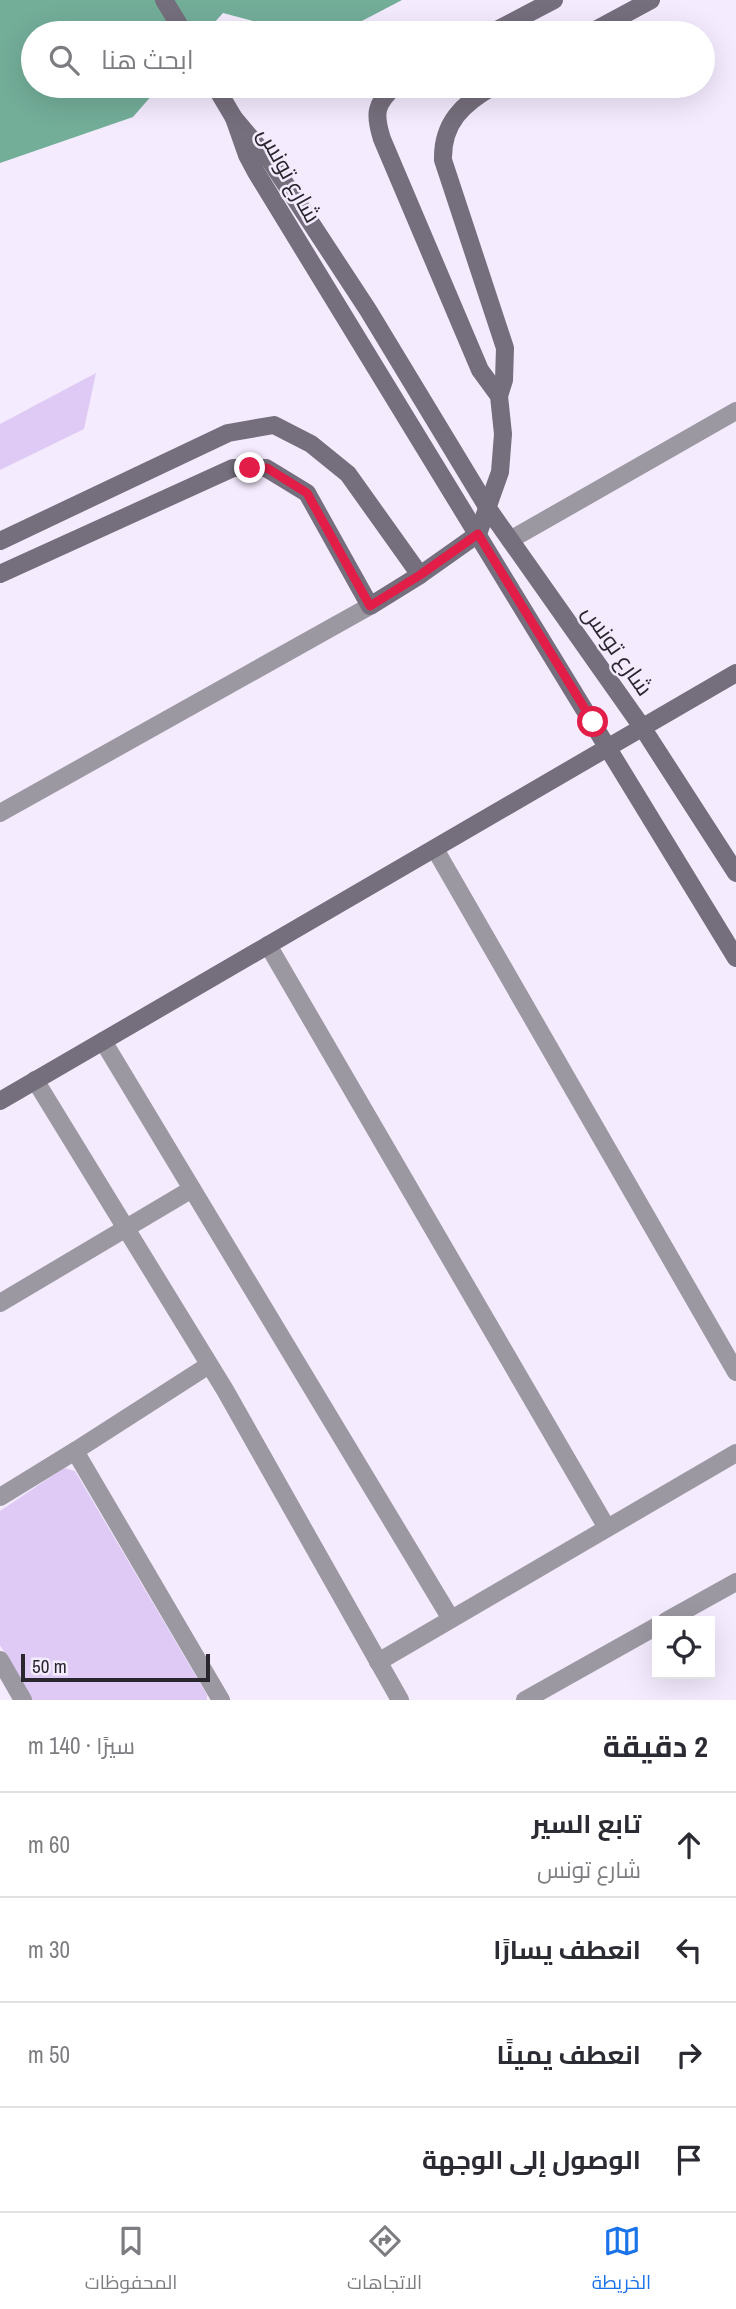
<!DOCTYPE html>
<html lang="ar">
<head>
<meta charset="utf-8">
<style>
  body { margin:0; font-family:"Archivo Narrow",Cairo,sans-serif; background:#f7f7f7; color:#2b2b33; direction:rtl }
  .controls { position:absolute; right:21px; bottom:21px; display:grid; overflow:hidden; border-radius:0px; box-shadow:0 7px 28px #0002 }
  .controls button { width:63px; height:63px; display:grid; place-items:center; padding:0; border:0; border-bottom:2px solid #e1e1e2; background:#fff; color:#2b2b33; font:35px sans-serif }
  .scale { position:absolute; left:21px; bottom:18px; width:189px; box-sizing:border-box; padding-left:7px; border:4px solid #2a262e; border-top:0; font-size:19px; line-height:24px; white-space:nowrap; color:#2a262e; -webkit-text-stroke:5px #f4ebfe; paint-order:stroke }
  .stop { position:absolute; width:21px; height:21px; margin:-16px; border:5px solid #e11d48; border-radius:50%; background:#fff }
  .stop.end { background:#e11d48; border-color:#fff; box-shadow:0 2px 7px #0008 }
  .list { margin:0; padding:0; list-style:none }
  h2 { display:flex; justify-content:space-between; align-items:center; height:91px; margin:0; padding:0 28px; font-size:30px }
  h2 small { font-size:23px; font-weight:400; color:#7c7c81 }
  .list li { display:grid; grid-template-columns:46px 1fr auto; gap:21px; align-items:center; box-sizing:border-box; height:105px; padding:0 28px; border-top:2px solid #e1e1e2 }
  .list b { display:block; font-size:26px; white-space:nowrap }
  .list p { margin:0; font-size:23px; white-space:nowrap; color:#7c7c81 }
  .list em { font-size:23px; font-style:normal; color:#7c7c81 }
  .icon { flex:none; width:38px; height:38px; fill:none; stroke:currentColor; stroke-width:2; stroke-linecap:round; stroke-linejoin:round }
  .map { position:relative; flex:none; width:736px; height:1700px; overflow:hidden; direction:ltr }
  .search { position:absolute; background:#fff; box-shadow:0 7px 28px #0002; left:21px; right:21px; top:21px; height:77px; display:flex; align-items:center; gap:18px; box-sizing:border-box; padding:0 24px; border-radius:38px; color:#7c7c81; font-size:26px }
  .sheet { height:511px; background:#fff }
  nav { display:flex; justify-content:space-around; align-items:center; box-sizing:border-box; height:98px; border-top:2px solid #e1e1e2; background:#fff; font-size:19px; color:#7c7c81 }
  nav a { display:grid; justify-items:center; gap:4px }
  nav .on { color:#1a73e8 }
  .map>svg:first-child { display:block }
  .green { fill:#decaf4 }
  .water { fill:#73ae99 }
  .lines { fill:none; stroke-linecap:round; stroke-linejoin:round }
  .street { stroke:#9c98a2; stroke-width:18 }
  .secondary { stroke:#756e7c; stroke-width:18 }
  .route { stroke:#e11d48; stroke-width:9 }
  .labels { text-anchor:middle; dominant-baseline:central; stroke-width:5; stroke-linejoin:round; paint-order:stroke }
  .street-label { font-size:23px; fill:#2a262e; stroke:#f4ebfe }
</style>
</head>
<body>
<div class="map">
<svg width="736" height="1700" viewBox="0 0 736 1700">
  <rect width="100%" height="100%" fill="#f4ebfe"/>
  <!-- green -->
  <g class="green">
    <polygon points="96,373 84,429 0,470 0,424"/>
    <polygon points="64,1468 75,1471 207,1695 207,1700 32,1700 0,1645 0,1511"/>
  </g>
  <!-- water -->
  <polygon class="water" points="0,0 402,0 339,33 299,33 223,13 205,33 33,33 33,86 160,86 133,117 0,163"/>
  <g class="lines">
    <!-- street -->
    <g class="street">
      <polyline points="510,540 736,411"/>
      <polyline points="0,813 370,606"/>
      <polyline points="435,849 736,1372"/>
      <polyline points="268,945 607,1528"/>
      <polyline points="103,1041 451,1619"/>
      <polyline points="35,1080 225,1390 400,1700"/>
      <polyline points="0,1303 192,1189"/>
      <polyline points="209,1365 75,1451 221,1700"/>
      <polyline points="0,1497 75,1451"/>
      <polyline points="666,1621 736,1582"/>
      <polyline points="0,1660 23,1700"/>
      <polyline points="378,1662 736,1453"/>
      <polyline points="525,1700 657,1626"/>
    </g>
    <!-- secondary -->
    <g class="secondary">
      <polyline points="164,0 184,33"/>
      <polyline points="491,33 554,0"/>
      <polyline points="590,33 651,0"/>
      <polyline points="215,86 234,118 271,162 368,310 489,510 642,727 736,873"/>
      <path d="M494,86C463,103 442,123 443,160L505,348L504,380L499,396"/>
      <polyline points="234,118 247,155 256,172 736,958"/>
      <polyline points="0,541 228,433 274,425 311,444 348,474 420,575"/>
      <path d="M0,574L233,468H266L307,493L370,606L420,575L478,534L500,472L503,434L499,396L480,370L382,139C374,114 375,104 395,86"/>
      <polyline points="0,1101 736,673"/>
    </g>
  </g>
  <g class="lines">
    <!-- route -->
    <polyline class="route" points="250,468 267,468 307,493 370,606 420,575 478,534 593,722"/>
  </g>
  <g class="labels">
    <!-- street labels -->
    <g class="street-label">
      <text transform="translate(290 175) rotate(61)">شارع تونس</text>
      <text transform="translate(618 650) rotate(55)">شارع تونس</text>
    </g>
  </g>
</svg>
<div class="controls">
<button><svg class="icon" aria-label="locate" viewBox="0 0 24 24"><circle cx="12" cy="12" r="6"/><path d="M12 2v4M12 18v4M2 12h4M18 12h4"/></svg></button>
</div>
<div class="scale">50 m</div>
<div class="stop" style="left:593px;top:722px"></div>
<div class="stop end" style="left:250px;top:468px"></div>
<div class="search"><svg class="icon" aria-label="search" viewBox="0 0 24 24"><circle cx="10" cy="10" r="6"/><path d="M15 15l6 6"/></svg>ابحث هنا</div>
</div>
<section class="sheet">
<h2>2 دقيقة<small>سيرًا · 140 m</small></h2>
<ul class="list">
<li><svg class="icon" aria-label="ahead" viewBox="0 0 24 24"><path d="M12 20V5M6 11l6-6 6 6"/></svg><div><b>تابع السير</b><p>شارع تونس</p></div><em>60 m</em></li>
<li><svg class="icon" aria-label="left" viewBox="0 0 24 24"><path d="M17 20v-9H6M10 6l-5 5 5 5"/></svg><div><b>انعطف يسارًا</b></div><em>30 m</em></li>
<li><svg class="icon" aria-label="right" viewBox="0 0 24 24"><path d="M7 20v-9h11M14 6l5 5-5 5"/></svg><div><b>انعطف يمينًا</b></div><em>50 m</em></li>
<li><svg class="icon" aria-label="arrive" viewBox="0 0 24 24"><path d="M6 21V4h12l-3 4 3 4H6"/></svg><div><b>الوصول إلى الوجهة</b></div></li>
</ul>
</section>
<nav>
<a class="on"><svg class="icon" aria-label="map" viewBox="0 0 24 24"><path d="M3 6l6-2 6 2 6-2v14l-6 2-6-2-6 2zM9 4v14M15 6v14"/></svg>الخريطة</a>
<a><svg class="icon" aria-label="directions" viewBox="0 0 24 24"><path d="M12 3l9 9-9 9-9-9zM9 14v-3h6M13 9l2 2-2 2"/></svg>الاتجاهات</a>
<a><svg class="icon" aria-label="saved" viewBox="0 0 24 24"><path d="M7 4h10v16l-5-4-5 4z"/></svg>المحفوظات</a>
</nav>
</body>
</html>
